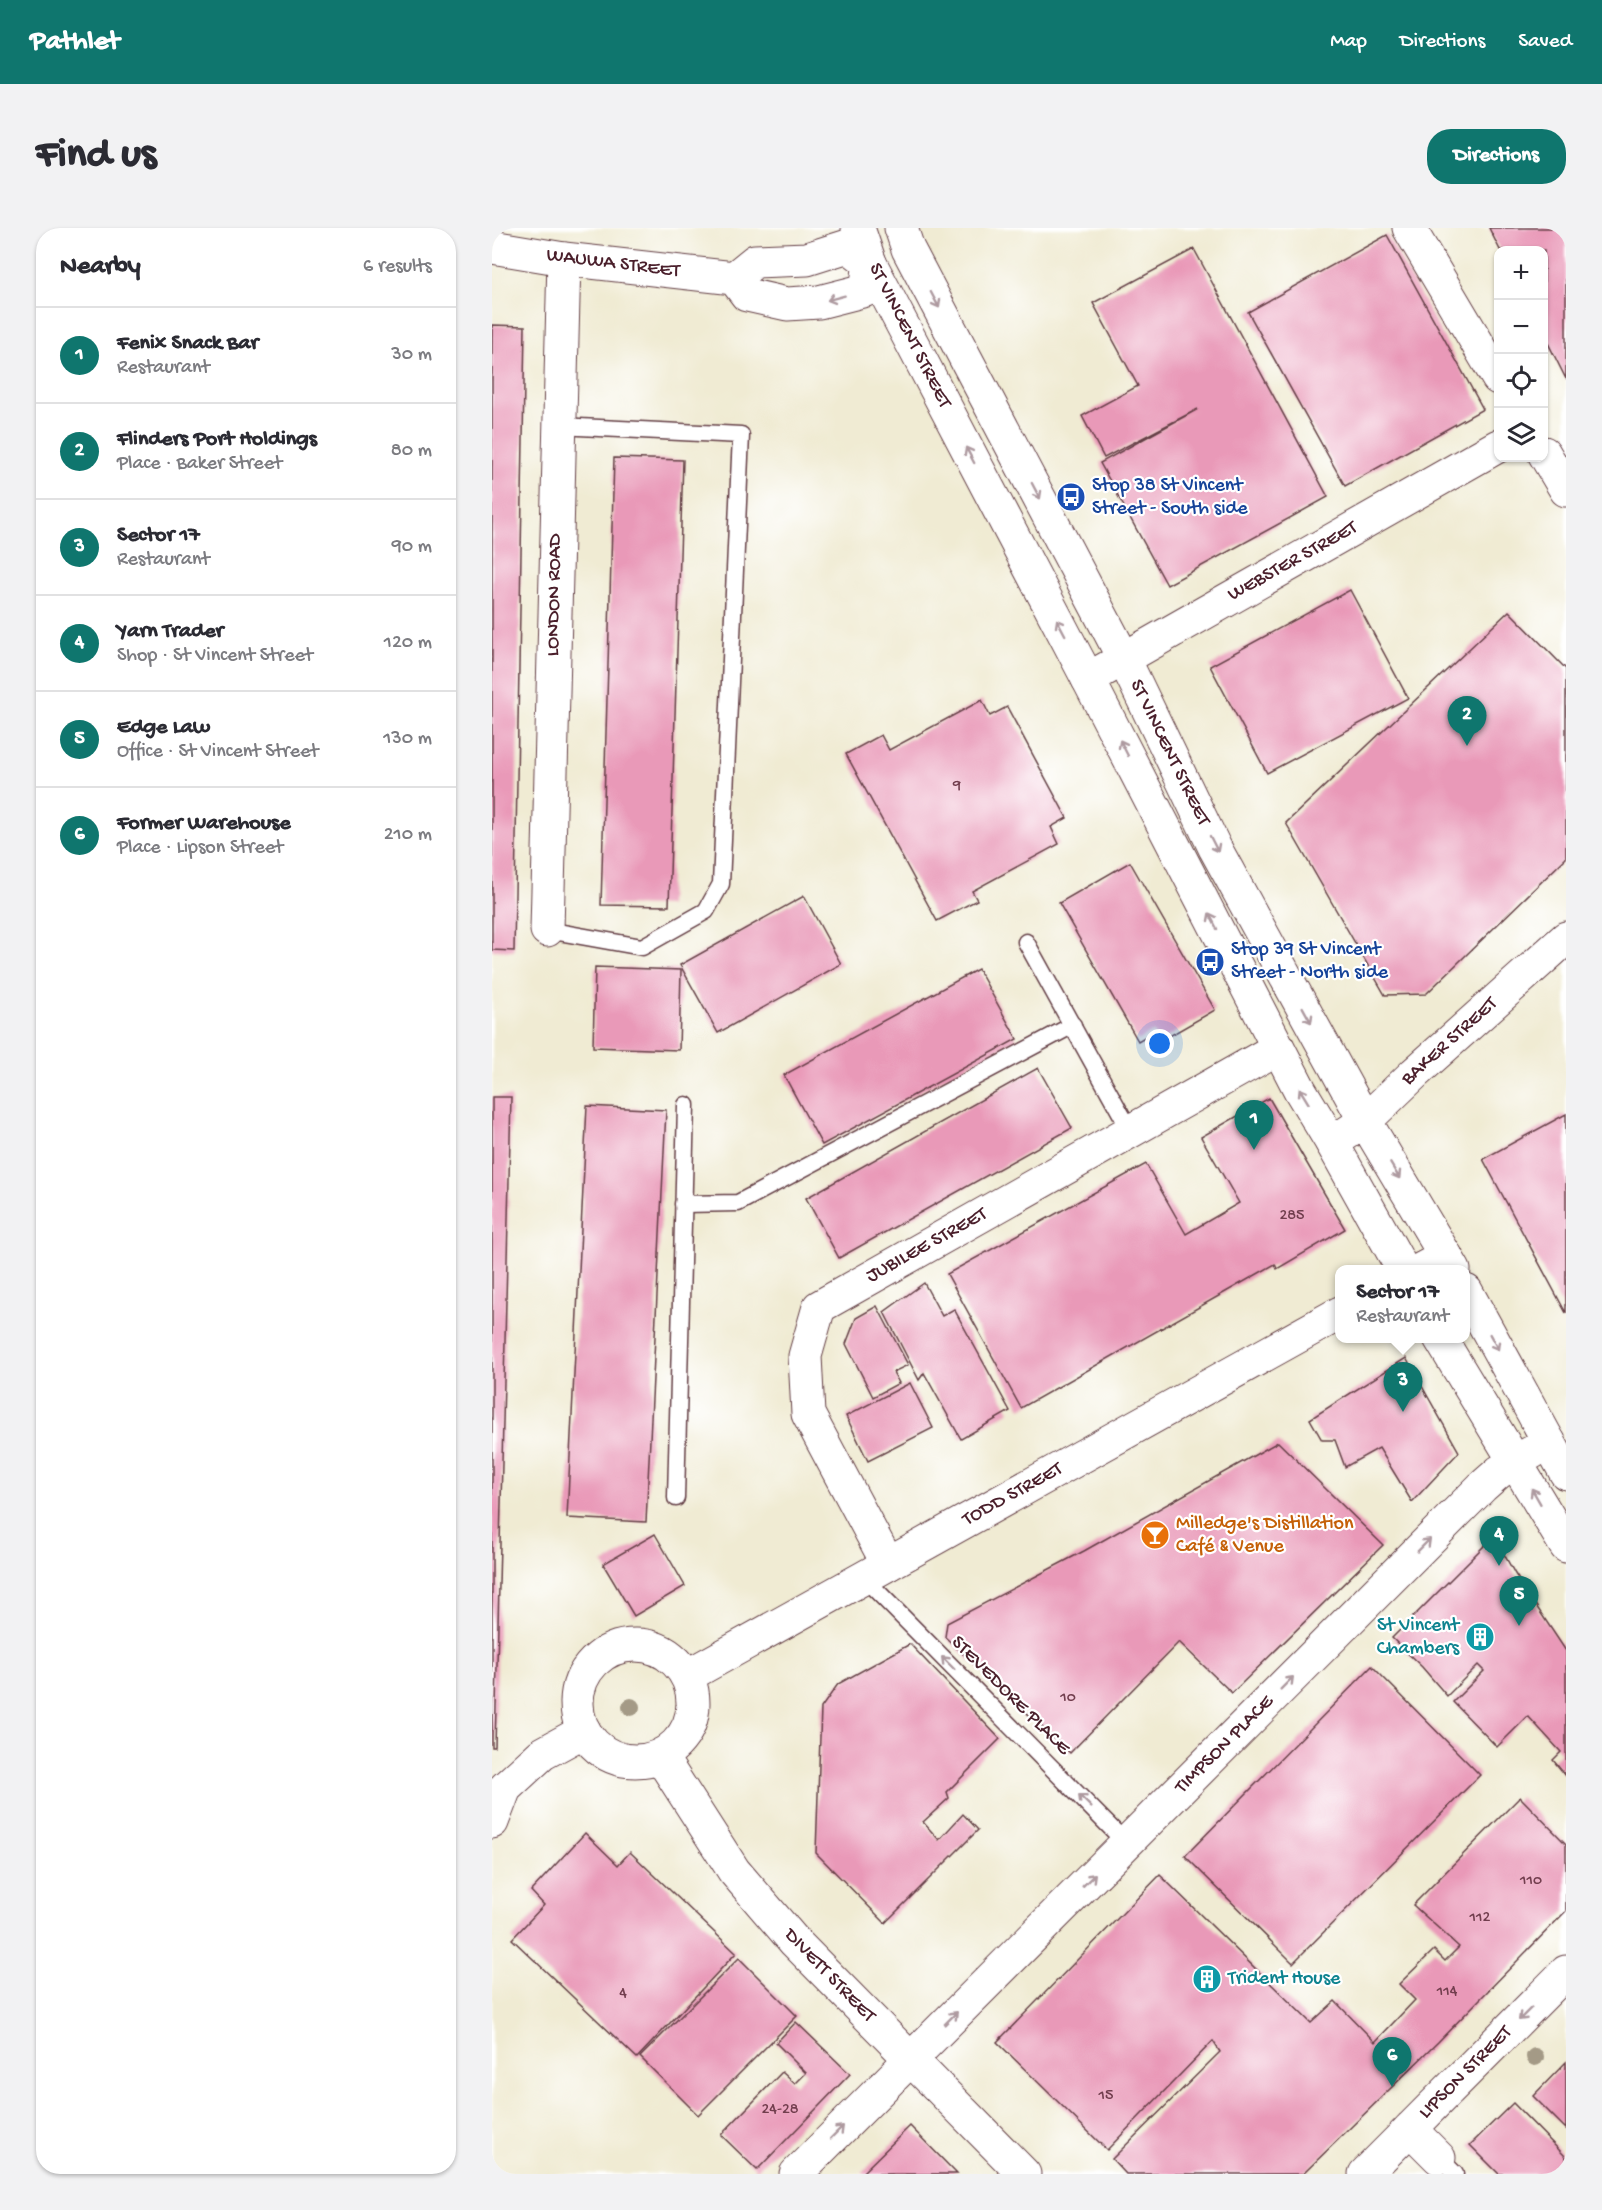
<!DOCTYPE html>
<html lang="en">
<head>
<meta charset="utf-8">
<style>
  body { margin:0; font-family:"Gochi Hand",sans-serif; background:#f2f2f3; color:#2b2b33 }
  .controls { position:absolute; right:18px; top:18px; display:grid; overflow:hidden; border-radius:12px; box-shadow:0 2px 4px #0004 }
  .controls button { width:54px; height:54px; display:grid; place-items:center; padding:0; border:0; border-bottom:2px solid #e1e1e2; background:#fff; color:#2b2b33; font:30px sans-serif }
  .you { position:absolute; left:668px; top:816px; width:21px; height:21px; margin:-15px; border:4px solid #fff; border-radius:50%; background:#1a73e8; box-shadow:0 0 0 9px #1a73e833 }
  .badge { display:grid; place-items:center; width:39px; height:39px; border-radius:50%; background:#0f766e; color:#fff; font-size:20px; font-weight:700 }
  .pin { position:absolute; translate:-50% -50px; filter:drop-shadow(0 2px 3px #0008) }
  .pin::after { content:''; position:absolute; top:32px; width:21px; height:18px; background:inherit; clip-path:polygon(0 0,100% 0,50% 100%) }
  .popup { position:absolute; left:843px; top:1037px; width:135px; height:78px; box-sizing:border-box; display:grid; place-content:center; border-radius:12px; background:#fff; filter:drop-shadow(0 2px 4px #0005); font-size:20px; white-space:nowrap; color:#7c7c81 }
  .popup b { font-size:22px; color:#2b2b33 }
  .popup::after { content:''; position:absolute; left:50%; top:100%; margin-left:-12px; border:12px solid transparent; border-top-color:#fff }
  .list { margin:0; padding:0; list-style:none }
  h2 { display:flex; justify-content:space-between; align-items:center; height:78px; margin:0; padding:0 24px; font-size:26px }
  h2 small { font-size:20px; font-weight:400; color:#7c7c81 }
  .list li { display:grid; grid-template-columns:39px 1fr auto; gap:18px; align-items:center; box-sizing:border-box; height:96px; padding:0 24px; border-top:2px solid #e1e1e2 }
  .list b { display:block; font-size:22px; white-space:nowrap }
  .list p { margin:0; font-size:20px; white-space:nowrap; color:#7c7c81 }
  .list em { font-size:20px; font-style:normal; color:#7c7c81 }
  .icon { flex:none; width:33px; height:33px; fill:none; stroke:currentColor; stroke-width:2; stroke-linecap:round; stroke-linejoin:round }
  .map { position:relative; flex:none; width:1074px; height:1946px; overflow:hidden; border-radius:24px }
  header { display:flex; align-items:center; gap:36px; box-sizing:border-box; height:84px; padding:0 30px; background:#0f766e; color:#fff }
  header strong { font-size:28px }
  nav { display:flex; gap:33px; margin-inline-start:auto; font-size:21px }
  .intro { display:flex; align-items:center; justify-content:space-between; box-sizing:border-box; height:144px; padding:0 36px }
  h1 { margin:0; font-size:42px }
  .button { padding:15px 27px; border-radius:24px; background:#0f766e; color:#fff; font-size:21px; font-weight:700 }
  main { display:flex; gap:36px; padding:0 36px }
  aside { flex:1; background:#fff; border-radius:24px; box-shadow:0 2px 4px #0004 }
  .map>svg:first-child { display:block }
  .building { fill:#e999b8 }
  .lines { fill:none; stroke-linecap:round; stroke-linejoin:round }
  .lane-casing { stroke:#633e44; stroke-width:19 }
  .street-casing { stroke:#633e44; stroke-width:35 }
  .secondary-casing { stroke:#633e44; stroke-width:35 }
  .lane { stroke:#fff; stroke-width:16 }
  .street { stroke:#fff; stroke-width:33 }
  .secondary { stroke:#fff; stroke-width:33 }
  .tree { fill:#a49a86 }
  .oneway { stroke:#ae9aa0 }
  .labels { text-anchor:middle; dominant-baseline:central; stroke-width:4.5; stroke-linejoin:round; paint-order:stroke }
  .number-label { font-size:16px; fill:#723e4e }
  .street-label { font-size:20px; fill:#4a1f2b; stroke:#fff }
  .transit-label { font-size:20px; fill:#164399; stroke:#fff; text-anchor:start }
  .food-label { font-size:20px; fill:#c56008; stroke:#fff; text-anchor:start }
  .culture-label { font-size:20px; fill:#0d838f; stroke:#fff; text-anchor:end }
</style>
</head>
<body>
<header>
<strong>Pathlet</strong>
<nav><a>Map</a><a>Directions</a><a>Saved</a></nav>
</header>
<div class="intro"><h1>Find us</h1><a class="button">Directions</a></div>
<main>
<aside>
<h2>Nearby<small>6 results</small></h2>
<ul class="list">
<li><span class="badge">1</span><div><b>Fenix Snack Bar</b><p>Restaurant</p></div><em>30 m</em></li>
<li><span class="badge">2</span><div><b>Flinders Port Holdings</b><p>Place · Baker Street</p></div><em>80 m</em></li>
<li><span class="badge">3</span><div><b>Sector 17</b><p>Restaurant</p></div><em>90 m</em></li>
<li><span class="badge">4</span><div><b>Yarn Trader</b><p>Shop · St Vincent Street</p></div><em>120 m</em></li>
<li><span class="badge">5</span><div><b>Edge Law</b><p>Office · St Vincent Street</p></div><em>130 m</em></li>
<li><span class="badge">6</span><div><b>Former Warehouse</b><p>Place · Lipson Street</p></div><em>210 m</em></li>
</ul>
</aside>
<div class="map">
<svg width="1074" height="1946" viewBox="0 0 1074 1946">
  <rect width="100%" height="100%" fill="#fff"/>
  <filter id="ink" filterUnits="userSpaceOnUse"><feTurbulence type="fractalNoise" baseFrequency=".0167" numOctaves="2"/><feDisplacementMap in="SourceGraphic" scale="12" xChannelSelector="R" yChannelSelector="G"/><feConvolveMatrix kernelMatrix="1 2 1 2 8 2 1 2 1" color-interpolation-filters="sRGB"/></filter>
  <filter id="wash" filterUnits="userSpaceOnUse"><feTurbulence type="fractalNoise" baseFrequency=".008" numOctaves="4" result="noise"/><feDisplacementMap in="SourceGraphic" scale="24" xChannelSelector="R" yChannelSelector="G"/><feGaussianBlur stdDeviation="1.35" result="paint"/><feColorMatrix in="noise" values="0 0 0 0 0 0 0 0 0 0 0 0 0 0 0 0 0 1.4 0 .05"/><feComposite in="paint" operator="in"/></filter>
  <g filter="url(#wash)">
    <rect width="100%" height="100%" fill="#f0ebd3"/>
    <g id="blocks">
      <!-- building -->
      <g class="building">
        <polygon points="997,0 1074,0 1074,151 1052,107 1052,22 1008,22"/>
        <polygon points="895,7 991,181 853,258 756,84"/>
        <polygon points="702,21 836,269 675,357 608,235 706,181 612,230 590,188 646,158 601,75"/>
        <polygon points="0,97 33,98 22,723 0,722"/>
        <polygon points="122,230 191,232 177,678 109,677"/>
        <polygon points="858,362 916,470 775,545 718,438"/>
        <polygon points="1017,383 1074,441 1074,630 934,766 893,767 794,595"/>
        <polygon points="490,472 498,488 515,479 575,590 559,599 567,616 480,663 485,672 445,693 354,526 389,507 397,522"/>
        <polygon points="638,634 723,782 667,814 661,804 646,813 567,675"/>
        <polygon points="312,668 349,736 226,805 188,737"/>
        <polygon points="103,739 189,742 187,822 101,819"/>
        <polygon points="486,741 525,811 330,917 292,847"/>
        <polygon points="546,840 580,900 347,1030 314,970"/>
        <polygon points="0,869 19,869 3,1519 0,1519"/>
        <polygon points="777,870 853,1001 785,1041 783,1036 529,1180 455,1046 654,936 694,1006 747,975 709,909"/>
        <polygon points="95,878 174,882 154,1294 75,1290"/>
        <polygon points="1074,886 1074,1085 991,931"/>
        <polygon points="432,1055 450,1088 462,1081 518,1183 469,1211 432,1145 427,1152 392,1084"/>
        <polygon points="385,1078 416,1137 401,1144 407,1155 381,1169 354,1116 364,1090"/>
        <polygon points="914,1130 967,1224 920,1274 887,1220 853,1239 843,1212 830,1212 818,1191"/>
        <polygon points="418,1155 441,1200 376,1233 354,1188"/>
        <polygon points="786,1214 891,1317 740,1465 687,1414 578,1525 453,1409 455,1395 592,1323"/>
        <polygon points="163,1306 193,1358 142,1388 111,1336"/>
        <polygon points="1002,1308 1023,1346 1074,1423 1074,1548 1061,1532 1069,1524 1036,1488 1005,1519 961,1474 992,1443 986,1437 955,1468 930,1439 900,1410"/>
        <polygon points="418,1416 508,1511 455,1564 457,1570 431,1594 447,1612 471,1586 486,1602 393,1695 324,1625 329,1480 346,1456"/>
        <polygon points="880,1438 988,1547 801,1735 693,1628"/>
        <polygon points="1028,1569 1074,1616 1074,1683 946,1814 811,1946 634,1946 620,1931 728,1824 721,1813 615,1922 505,1814 668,1647 819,1795 843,1773 883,1814 923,1772 907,1756 942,1722 953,1733 967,1719 921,1677"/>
        <polygon points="93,1605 126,1637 138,1624 244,1725 145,1830 20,1711 52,1677 39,1663"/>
        <polygon points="247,1730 305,1788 206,1887 148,1829"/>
        <polygon points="304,1794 358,1846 265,1942 229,1907 290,1844 303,1856 314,1845 284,1815"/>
        <polygon points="1074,1834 1074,1901 1041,1868"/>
        <polygon points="1021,1875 1074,1929 1074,1946 1007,1946 978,1917"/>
        <polygon points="418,1898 465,1946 369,1946"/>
      </g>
    </g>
  </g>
  <g filter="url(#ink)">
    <use href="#blocks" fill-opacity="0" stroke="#633e44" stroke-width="1.5"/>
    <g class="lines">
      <!-- lane casing -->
      <g class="lane-casing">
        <g id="lane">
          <polyline points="55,702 150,719 214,683 229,656 249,207 67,198"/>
          <polyline points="534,714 639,904"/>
          <polyline points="191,976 246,975 581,797"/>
          <polyline points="184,1270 194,877"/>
          <polyline points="372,1350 634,1615"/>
          <polyline points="947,1930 963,1946"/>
        </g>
      </g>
      <!-- street casing -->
      <g class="street-casing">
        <g id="street">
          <polyline points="917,0 1006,150"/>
          <polyline points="0,19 72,31 242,50 255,67 295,76 327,74 374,62 378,35"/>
          <polyline points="242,50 263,33 315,31 356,18 378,35"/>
          <polyline points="1052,225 1074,262"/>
          <polyline points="596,451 1006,218"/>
          <polyline points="55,702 72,31"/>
          <polyline points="840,915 873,893 923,845 1074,710"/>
          <polyline points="928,1042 954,1028"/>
          <polyline points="396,1336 316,1186 313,1128 327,1079 786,820"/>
          <circle cx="143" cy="1475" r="58"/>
          <polyline points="195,1448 848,1085"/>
          <polyline points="168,1528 242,1643 303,1714 532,1946"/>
          <polyline points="0,1594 13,1560 50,1526 92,1503"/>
          <polyline points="918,1901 947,1930"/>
          <polyline points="304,1946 990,1259 1007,1244 1057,1214"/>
          <polyline points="873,1946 1074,1744"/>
        </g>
      </g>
      <!-- secondary casing -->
      <g class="secondary-casing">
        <g id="secondary">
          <polyline points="366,0 378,35 596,451 808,862 840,915 911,1042"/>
          <polyline points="409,0 416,21 632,431 723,620 873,893 962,1042"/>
          <polyline points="974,1063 1074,1245"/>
          <polyline points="948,1110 1074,1318"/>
        </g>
      </g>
      <!-- lane -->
      <use href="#lane" class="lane"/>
      <!-- street -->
      <use href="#street" class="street"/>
      <!-- secondary -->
      <use href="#secondary" class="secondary"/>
    </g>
    <!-- trees -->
    <g class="tree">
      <circle cx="139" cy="1479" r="9"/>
      <circle cx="1043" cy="1829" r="9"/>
    </g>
    <!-- one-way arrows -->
    <defs><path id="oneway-shaft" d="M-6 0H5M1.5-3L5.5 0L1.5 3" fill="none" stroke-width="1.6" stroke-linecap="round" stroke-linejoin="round" transform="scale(1.5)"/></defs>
    <g class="oneway">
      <use href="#oneway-shaft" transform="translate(344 70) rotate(165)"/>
      <use href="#oneway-shaft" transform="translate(443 72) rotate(62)"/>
      <use href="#oneway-shaft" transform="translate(478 227) rotate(-118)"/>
      <use href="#oneway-shaft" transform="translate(544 263) rotate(62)"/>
      <use href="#oneway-shaft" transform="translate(569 399) rotate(-118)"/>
      <use href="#oneway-shaft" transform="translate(632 520) rotate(-117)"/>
      <use href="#oneway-shaft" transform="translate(722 616) rotate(63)"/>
      <use href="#oneway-shaft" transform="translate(721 693) rotate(-117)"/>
      <use href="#oneway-shaft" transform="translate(815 787) rotate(61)"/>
      <use href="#oneway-shaft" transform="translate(812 868) rotate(-121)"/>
      <use href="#oneway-shaft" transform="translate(903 943) rotate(59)"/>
      <use href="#oneway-shaft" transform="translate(1002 1114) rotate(61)"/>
      <use href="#oneway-shaft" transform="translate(1044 1268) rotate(-120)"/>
      <use href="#oneway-shaft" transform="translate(932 1317) rotate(-45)"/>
      <use href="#oneway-shaft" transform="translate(456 1435) rotate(-135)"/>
      <use href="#oneway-shaft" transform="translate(795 1455) rotate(-45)"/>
      <use href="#oneway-shaft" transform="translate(593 1573) rotate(-135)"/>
      <use href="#oneway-shaft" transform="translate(597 1652) rotate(-45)"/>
      <use href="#oneway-shaft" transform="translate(1033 1786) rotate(135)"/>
      <use href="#oneway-shaft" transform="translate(459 1790) rotate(-45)"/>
      <use href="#oneway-shaft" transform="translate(345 1904) rotate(-45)"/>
    </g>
  </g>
  <!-- icons -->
  <defs>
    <g id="bus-disc" transform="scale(1.5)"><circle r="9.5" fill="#1a4fb4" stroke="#fff"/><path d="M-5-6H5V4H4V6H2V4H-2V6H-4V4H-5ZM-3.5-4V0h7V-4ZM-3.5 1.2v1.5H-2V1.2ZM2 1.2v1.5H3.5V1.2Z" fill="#fff"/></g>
    <g id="bar-disc" transform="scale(1.5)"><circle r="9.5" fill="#e8710a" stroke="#fff"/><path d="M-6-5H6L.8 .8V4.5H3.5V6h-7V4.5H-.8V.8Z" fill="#fff"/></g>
    <g id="building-disc" transform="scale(1.5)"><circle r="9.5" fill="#0f9aa8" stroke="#fff"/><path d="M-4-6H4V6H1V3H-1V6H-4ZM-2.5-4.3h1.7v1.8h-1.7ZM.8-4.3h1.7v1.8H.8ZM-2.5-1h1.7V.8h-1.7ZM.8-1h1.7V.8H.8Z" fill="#fff"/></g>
  </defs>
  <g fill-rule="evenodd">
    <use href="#bus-disc" x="579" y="269"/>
    <use href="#bus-disc" x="718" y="734"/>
    <use href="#bar-disc" x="663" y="1307"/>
    <use href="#building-disc" x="988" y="1409"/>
    <use href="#building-disc" x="715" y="1751"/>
  </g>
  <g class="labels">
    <!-- number labels -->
    <g class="number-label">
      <text x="465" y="558">9</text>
      <text x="800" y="988">285</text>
      <text x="576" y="1470">10</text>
      <text x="1039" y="1653">110</text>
      <text x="988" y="1690">112</text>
      <text x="955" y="1764">114</text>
      <text x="131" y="1766">4</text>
      <text x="614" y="1868">15</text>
      <text x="288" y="1882">24-28</text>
    </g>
    <!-- street labels -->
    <g class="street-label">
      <text transform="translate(121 36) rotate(7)">WAUWA STREET</text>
      <text transform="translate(417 108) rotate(63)">ST VINCENT STREET</text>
      <text transform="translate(801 334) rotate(-29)">WEBSTER STREET</text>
      <text transform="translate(63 367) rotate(-89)">LONDON ROAD</text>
      <text transform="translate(677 525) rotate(64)">ST VINCENT STREET</text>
      <text transform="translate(958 814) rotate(-42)">BAKER STREET</text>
      <text transform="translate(435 1018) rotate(-29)">JUBILEE STREET</text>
      <text transform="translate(521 1267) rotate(-29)">TODD STREET</text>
      <text transform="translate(518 1468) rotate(45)">STEVEDORE PLACE</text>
      <text transform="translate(733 1517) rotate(-45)">TIMPSON PLACE</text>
      <text transform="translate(337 1748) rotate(46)">DIVETT STREET</text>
      <text transform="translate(974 1845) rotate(-45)">LIPSON STREET</text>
    </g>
    <!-- transit labels -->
    <g class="transit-label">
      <text x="600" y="258">Stop 38 St Vincent<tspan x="600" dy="23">Street - South side</tspan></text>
      <text x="739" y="722">Stop 39 St Vincent<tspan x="739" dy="23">Street - North side</tspan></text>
    </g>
    <!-- food labels -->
    <g class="food-label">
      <text x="684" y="1296">Milledge's Distillation<tspan x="684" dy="23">Café &amp; Venue</tspan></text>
    </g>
    <!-- culture labels -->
    <g class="culture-label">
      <text x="967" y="1398">St Vincent<tspan x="967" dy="23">Chambers</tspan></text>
      <text x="736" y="1751" text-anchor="start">Trident House</text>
    </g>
  </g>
</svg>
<div class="controls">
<button>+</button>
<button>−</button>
<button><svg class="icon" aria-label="locate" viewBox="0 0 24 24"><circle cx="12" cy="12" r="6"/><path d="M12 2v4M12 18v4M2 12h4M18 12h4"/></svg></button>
<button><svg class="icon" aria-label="layers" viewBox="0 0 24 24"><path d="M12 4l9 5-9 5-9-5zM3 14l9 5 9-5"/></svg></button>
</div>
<div class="you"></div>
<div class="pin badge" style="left:762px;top:922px">1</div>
<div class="pin badge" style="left:975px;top:518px">2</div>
<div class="pin badge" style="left:911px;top:1184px">3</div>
<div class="popup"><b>Sector 17</b>Restaurant</div>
<div class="pin badge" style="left:1007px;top:1338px">4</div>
<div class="pin badge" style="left:1027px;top:1398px">5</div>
<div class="pin badge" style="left:900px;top:1859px">6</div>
</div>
</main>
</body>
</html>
